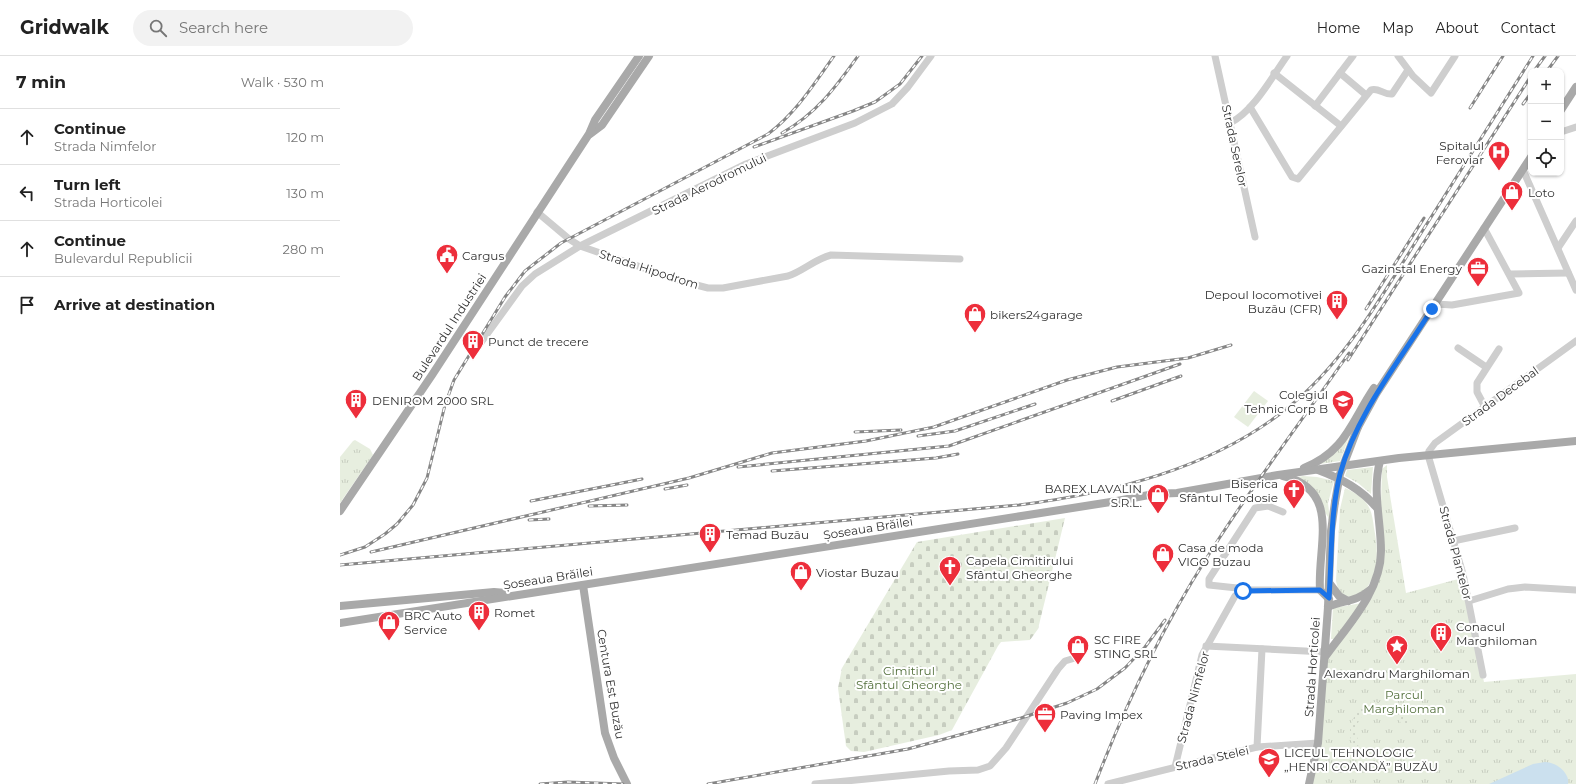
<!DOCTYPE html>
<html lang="en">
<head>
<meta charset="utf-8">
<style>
  body { margin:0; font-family:Montserrat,sans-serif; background:#f2f2f2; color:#222 }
  .controls { position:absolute; right:12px; top:12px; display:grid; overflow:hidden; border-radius:8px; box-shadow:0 1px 3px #0004 }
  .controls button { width:36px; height:36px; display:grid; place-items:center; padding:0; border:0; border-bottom:1px solid #e0e0e0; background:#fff; color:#222; font:20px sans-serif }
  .stop { position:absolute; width:12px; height:12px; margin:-9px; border:3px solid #1a73e8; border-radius:50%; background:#fff }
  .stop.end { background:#1a73e8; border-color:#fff; box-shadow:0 1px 4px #0008 }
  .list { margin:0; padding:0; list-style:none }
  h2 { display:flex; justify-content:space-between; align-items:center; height:52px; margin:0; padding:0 16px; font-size:17px }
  h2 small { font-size:13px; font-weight:400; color:#767676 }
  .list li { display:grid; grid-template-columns:26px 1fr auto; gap:12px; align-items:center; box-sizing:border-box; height:56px; padding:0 16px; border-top:1px solid #e0e0e0 }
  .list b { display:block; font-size:15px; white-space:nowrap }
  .list p { margin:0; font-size:13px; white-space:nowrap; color:#767676 }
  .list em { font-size:13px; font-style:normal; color:#767676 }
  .icon { flex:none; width:22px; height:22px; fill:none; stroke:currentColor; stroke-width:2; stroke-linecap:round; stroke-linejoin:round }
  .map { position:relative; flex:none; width:1236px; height:728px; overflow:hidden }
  header { display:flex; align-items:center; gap:24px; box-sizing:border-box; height:56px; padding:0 20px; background:#fff; border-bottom:1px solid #e0e0e0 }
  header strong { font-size:19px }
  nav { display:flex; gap:22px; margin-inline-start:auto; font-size:14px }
  .search { width:280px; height:36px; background:#f2f2f2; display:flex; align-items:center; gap:10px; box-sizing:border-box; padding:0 14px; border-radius:22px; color:#767676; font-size:15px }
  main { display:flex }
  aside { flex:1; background:#fff }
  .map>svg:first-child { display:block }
  .grass { fill:url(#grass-tufts) }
  .cemetery { fill:url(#cemetery-stones) }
  .garden { fill:url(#garden-dots) }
  .pitch { fill:#e7eedf }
  .water { fill:#cbe0ee }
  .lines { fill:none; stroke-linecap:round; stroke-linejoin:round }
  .minor { stroke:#cecece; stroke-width:7 }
  .major { stroke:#a9a9a9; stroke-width:8 }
  .rail-casing { stroke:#868686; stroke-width:3 }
  .rail { stroke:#fff; stroke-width:1.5; stroke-dasharray:4.5; stroke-linecap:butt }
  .major-bridge { stroke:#a9a9a9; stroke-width:8 }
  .route { stroke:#1a73e8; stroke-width:5 }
  .labels { text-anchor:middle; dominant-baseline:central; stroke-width:4; stroke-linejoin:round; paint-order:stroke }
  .poi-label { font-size:12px; fill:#313131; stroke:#fff; text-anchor:start }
  .street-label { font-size:12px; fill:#313131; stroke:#fff }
  .park-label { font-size:12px; fill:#53703c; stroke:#fff }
</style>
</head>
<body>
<header>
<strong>Gridwalk</strong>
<div class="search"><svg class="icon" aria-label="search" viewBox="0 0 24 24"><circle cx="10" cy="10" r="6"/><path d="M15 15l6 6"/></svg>Search here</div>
<nav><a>Home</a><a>Map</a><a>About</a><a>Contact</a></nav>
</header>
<main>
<aside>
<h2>7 min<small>Walk · 530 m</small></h2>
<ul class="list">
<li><svg class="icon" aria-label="ahead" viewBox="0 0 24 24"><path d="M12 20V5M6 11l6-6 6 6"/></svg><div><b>Continue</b><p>Strada Nimfelor</p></div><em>120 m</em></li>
<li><svg class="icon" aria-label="left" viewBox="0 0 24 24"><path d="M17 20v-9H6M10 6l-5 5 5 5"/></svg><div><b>Turn left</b><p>Strada Horticolei</p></div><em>130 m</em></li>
<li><svg class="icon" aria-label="ahead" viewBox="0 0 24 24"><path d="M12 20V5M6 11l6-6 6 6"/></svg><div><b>Continue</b><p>Bulevardul Republicii</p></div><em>280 m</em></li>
<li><svg class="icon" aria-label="arrive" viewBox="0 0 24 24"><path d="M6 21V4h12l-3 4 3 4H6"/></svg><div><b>Arrive at destination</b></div></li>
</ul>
</aside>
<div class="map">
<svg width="1236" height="728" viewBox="0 0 1236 728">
  <defs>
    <pattern id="grass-tufts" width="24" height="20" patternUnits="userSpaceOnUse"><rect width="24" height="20" fill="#e7eedf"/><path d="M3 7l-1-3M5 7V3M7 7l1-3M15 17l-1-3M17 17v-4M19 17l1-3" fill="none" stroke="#c7cdc0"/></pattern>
    <pattern id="cemetery-stones" width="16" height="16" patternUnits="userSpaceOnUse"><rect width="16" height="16" fill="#e7eedf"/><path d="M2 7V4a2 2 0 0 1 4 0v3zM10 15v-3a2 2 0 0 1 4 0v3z" fill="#c7cdc0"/></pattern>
    <pattern id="garden-dots" width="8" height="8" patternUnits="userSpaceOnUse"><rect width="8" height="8" fill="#e7eedf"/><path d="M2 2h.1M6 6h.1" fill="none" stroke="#c7cdc0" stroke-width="1.8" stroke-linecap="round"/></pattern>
  </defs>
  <rect width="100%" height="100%" fill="#fff"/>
  <!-- grass -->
  <g class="grass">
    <polygon points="1009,381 1000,405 980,408"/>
    <polygon points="15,384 30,393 33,399 0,447 0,401 13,385"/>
    <polygon points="1047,409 1047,421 1066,537 1122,522 1144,626 1236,618 1236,728 970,728 983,608 1032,532 1040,480 1042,413"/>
    <polygon points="1033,411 1031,438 1018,427 1005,420 1007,414"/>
    <polygon points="963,420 977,421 994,425 988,447 990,463 989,466 988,461 966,426 958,421"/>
    <path d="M1005,432C1014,436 1022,441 1027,448C1032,455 1033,464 1034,472C1039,497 1039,521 1020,540L1004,541L998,533L996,525L1000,453Z"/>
    <polygon points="1022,547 994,583 991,583 993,552"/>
  </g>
  <!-- cemetery -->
  <polygon class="cemetery" points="725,462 698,573 690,584 661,586 658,590 612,674 599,679 524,696 511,695 506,690 498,632 502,612 577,486"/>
  <!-- garden -->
  <g class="garden">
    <path d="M1032,646H1041V652C1022,653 1010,670 1020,688L1015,692C1003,674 1014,653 1032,646Z"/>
    <path d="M1047,646C1057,648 1066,657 1068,667L1062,669L1056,658L1045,653Z"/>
    <path d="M1024,692C1033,700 1045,701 1055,692L1059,698C1047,707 1032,707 1020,697L1019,696Z"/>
  </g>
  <!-- pitch -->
  <polygon class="pitch" points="914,335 928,345 908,371 894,361"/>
  <!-- water -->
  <path class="water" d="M1205,706C1216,706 1230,717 1228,728H1149L1193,708Z"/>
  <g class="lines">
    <!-- minor -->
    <g class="minor">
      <polyline points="875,0 915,181"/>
      <polyline points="1058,0 1073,20 1091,37 1115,0"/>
      <polyline points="934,17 1001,70"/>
      <polyline points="1000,17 1026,39"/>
      <polyline points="975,50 1013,0"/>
      <path d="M910,51L952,121L958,123L1031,34C1038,31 1044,39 1052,38L1068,14"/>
      <path d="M890,67C913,56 932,21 947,0"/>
      <polyline points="1221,76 1236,71"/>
      <polyline points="1183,114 1236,234"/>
      <path d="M197,156L229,183L240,190L341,225L368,232H383L448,220C463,215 475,203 491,199L620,203"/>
      <polyline points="1218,192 1236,165"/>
      <polyline points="1171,218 1228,217"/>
      <polyline points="1096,248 1112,249 1179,237 1144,172"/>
      <polyline points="137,292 182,230 195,218 240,190 406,108 515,67 552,48 568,31 591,0"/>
      <polyline points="1118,292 1146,311"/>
      <polyline points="1145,351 1137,336 1137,327 1159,293"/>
      <polyline points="1113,485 1175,472"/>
      <polyline points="903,535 897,532 869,529 869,523 915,452 928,450 943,456"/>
      <polyline points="1129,545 1168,533 1185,531 1236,534"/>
      <polyline points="866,590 985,596"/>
      <polyline points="1143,619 1123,518 1088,399 1089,395 1095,387 1236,285"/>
      <polyline points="917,691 922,593"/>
      <polyline points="835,711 862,599 895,540 900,536 908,534 980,534"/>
      <polyline points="475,728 609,715 638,714 650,710 666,692 718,613 725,605 735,602"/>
      <polyline points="768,728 917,691 978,687"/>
    </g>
    <!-- major -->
    <g class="major">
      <polyline points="1221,54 1236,31"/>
      <polyline points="250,78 262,69 309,0"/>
      <polyline points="1018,371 1036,338 1191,101"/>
      <path d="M964,412C1006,395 1011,366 1034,332"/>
      <path d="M978,414C1002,423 1021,433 1037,452"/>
      <path d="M943,420C1002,434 977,490 980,534L989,543"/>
      <polyline points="0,455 92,319 249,78 255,64 299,0"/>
      <polyline points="990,528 999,540 1008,545"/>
      <polyline points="243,529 265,677 274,702 287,728"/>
      <polyline points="0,550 154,536 166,537"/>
      <path d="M988,551C1004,544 1016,546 1030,534"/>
      <polyline points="0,567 777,445 814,438 837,437 938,419 1059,402 1236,385"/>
      <path d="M985,601C1007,570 1041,536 1041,495C1041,465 1032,435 1040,405"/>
      <polyline points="969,728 978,687 988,551 991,475 995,446"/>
    </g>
    <!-- rail casing -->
    <g class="rail-casing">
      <g id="rail">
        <polyline points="1194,15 1205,0"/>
        <polyline points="1207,15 1218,0"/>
        <polyline points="1183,48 1191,37"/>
        <polyline points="1130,52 1163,0"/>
        <path d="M442,77C476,58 496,31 518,0"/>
        <polyline points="414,91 513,55 535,46 560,28 582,0"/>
        <polyline points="1026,253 1084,162"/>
        <polyline points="1008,304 1191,20"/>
        <polyline points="772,345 841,320"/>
        <polyline points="515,376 561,374"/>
        <polyline points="578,380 615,375 695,348"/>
        <polyline points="398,411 609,390 840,308"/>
        <polyline points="432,415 596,402 618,398"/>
        <polyline points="325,433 347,429"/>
        <polyline points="191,445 302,423"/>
        <polyline points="249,450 287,449"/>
        <polyline points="189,464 209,463"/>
        <polyline points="31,496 349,422 432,397 526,385 594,371 727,324 777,311 848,302 891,289"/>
        <path d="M0,499L25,491L45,478L57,468L73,449L87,422L105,349L114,324L165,241L185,215L221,187L428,78C456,57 474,28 494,0"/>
        <path d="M0,509L679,449C772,437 870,413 945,354C1005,307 1043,238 1083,174C1120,116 1156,58 1193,0"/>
        <polyline points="200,728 228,726 283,728"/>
        <polyline points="368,728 568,693 681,662 727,647 757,633 785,612 805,591 825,564"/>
        <path d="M755,728C785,650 821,574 866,503C910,432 961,366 1009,297"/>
      </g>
    </g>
    <!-- rail -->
    <use href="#rail" class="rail"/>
    <!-- major-bridge -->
    <polyline class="major-bridge" points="995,446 1000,418 1018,371"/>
  </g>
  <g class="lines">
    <!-- route -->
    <path class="route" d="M903,535L980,534L989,542C992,501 990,459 1000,418C1017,357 1059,306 1092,253"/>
  </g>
  <!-- icons -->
  <defs>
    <g id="hospital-pin" transform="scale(1.15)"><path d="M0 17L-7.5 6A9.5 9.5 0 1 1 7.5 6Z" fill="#ed2e3b" stroke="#fff"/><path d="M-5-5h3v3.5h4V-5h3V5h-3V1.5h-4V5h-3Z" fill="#fff"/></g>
    <g id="shop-pin" transform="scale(1.15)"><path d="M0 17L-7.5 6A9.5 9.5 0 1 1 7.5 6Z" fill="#ed2e3b" stroke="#fff"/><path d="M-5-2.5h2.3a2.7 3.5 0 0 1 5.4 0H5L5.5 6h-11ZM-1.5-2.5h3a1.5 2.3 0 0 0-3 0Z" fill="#fff"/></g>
    <g id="civic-pin" transform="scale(1.15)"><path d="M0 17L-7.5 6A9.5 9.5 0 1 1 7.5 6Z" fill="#ed2e3b" stroke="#fff"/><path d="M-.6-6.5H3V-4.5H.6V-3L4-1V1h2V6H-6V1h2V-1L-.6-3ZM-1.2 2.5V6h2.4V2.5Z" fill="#fff"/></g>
    <g id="office-pin" transform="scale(1.15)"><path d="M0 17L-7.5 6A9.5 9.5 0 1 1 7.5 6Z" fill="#ed2e3b" stroke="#fff"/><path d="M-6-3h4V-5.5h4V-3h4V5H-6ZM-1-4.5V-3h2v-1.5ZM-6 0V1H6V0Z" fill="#fff"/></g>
    <g id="building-pin" transform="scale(1.15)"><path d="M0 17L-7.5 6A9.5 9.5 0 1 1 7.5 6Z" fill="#ed2e3b" stroke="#fff"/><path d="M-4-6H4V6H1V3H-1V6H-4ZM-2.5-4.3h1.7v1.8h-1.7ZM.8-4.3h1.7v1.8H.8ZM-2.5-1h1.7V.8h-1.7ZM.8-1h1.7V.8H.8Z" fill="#fff"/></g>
    <g id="school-pin" transform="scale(1.15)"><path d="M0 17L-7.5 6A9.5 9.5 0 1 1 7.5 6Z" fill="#ed2e3b" stroke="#fff"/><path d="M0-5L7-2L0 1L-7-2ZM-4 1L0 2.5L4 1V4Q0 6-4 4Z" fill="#fff"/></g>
    <g id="church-pin" transform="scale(1.15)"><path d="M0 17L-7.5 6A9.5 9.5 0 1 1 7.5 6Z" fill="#ed2e3b" stroke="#fff"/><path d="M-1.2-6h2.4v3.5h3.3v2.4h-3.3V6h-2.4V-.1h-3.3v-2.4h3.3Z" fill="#fff"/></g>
    <g id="sight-pin" transform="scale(1.15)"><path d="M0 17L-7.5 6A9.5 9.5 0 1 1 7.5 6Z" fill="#ed2e3b" stroke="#fff"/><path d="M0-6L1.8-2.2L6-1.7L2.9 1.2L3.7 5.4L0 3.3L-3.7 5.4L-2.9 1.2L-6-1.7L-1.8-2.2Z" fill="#fff"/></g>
  </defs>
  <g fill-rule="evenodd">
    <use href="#hospital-pin" x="1159" y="96"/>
    <use href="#shop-pin" x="1172" y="136"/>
    <use href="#civic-pin" x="107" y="199"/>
    <use href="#office-pin" x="1138" y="212"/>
    <use href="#building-pin" x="997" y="245"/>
    <use href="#shop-pin" x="635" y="258"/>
    <use href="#building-pin" x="133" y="285"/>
    <use href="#building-pin" x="16" y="344"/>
    <use href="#school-pin" x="1003" y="345"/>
    <use href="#church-pin" x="954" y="434"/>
    <use href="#shop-pin" x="818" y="439"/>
    <use href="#building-pin" x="370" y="478"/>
    <use href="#shop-pin" x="823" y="498"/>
    <use href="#church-pin" x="610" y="511"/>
    <use href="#shop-pin" x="461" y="516"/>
    <use href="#building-pin" x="139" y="556"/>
    <use href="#shop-pin" x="49" y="566"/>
    <use href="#building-pin" x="1101" y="577"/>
    <use href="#shop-pin" x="738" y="590"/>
    <use href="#sight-pin" x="1057" y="590"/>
    <use href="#office-pin" x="705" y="658"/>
    <use href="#school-pin" x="929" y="703"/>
  </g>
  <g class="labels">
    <!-- poi labels -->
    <g class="poi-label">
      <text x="1144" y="89" text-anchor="end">Spitalul<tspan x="1144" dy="14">Feroviar</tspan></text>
      <text x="1188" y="136">Loto</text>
      <text x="122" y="199">Cargus</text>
      <text x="1122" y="212" text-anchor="end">Gazinstal Energy</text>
      <text x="982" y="238" text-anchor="end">Depoul locomotivei<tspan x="982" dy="14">Buzău (CFR)</tspan></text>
      <text x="650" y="258">bikers24garage</text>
      <text x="148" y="285">Punct de trecere</text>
      <text x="988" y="338" text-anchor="end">Colegiul<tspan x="988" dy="14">Tehnic Corp B</tspan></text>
      <text x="32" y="344">DENIROM 2000 SRL</text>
      <text x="938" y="427" text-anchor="end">Biserica<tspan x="938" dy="14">Sfântul Teodosie</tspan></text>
      <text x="802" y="432" text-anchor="end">BAREX LAVALIN<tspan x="802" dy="14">S.R.L.</tspan></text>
      <text x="386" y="478">Temad Buzău</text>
      <text x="838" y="491">Casa de moda<tspan x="838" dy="14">VIGO Buzau</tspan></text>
      <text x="626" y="504">Capela Cimitirului<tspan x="626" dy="14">Sfântul Gheorghe</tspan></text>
      <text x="476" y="516">Viostar Buzau</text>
      <text x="154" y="556">Romet</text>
      <text x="64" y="559">BRC Auto<tspan x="64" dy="14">Service</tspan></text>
      <text x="1116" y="570">Conacul<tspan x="1116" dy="14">Marghiloman</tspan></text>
      <text x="754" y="583">SC FIRE<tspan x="754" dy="14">STING SRL</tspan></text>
      <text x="1057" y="617" text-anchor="middle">Alexandru Marghiloman</text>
      <text x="720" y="658">Paving Impex</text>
      <text x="944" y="696">LICEUL TEHNOLOGIC<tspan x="944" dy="14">„HENRI COANDĂ” BUZĂU</tspan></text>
    </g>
    <!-- street labels -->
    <g class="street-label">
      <text transform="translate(895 90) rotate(78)">Strada Serelor</text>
      <text transform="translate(369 128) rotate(-26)">Strada Aerodromului</text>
      <text transform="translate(309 213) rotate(18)">Strada Hipodrom</text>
      <text transform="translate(109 271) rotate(-57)">Bulevardul Industriei</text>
      <text transform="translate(1160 340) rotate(-36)">Strada Decebal</text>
      <text transform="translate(528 472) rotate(-9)">Șoseaua Brăilei</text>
      <text transform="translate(1116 497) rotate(75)">Strada Plantelor</text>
      <text transform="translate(208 522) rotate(-9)">Șoseaua Brăilei</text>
      <text transform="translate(972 611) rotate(-86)">Strada Horticolei</text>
      <text transform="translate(271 628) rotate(80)">Centura Est Buzău</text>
      <text transform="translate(853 641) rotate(-75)">Strada Nimfelor</text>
      <text transform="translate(872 702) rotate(-13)">Strada Stelei</text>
    </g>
    <!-- park labels -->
    <g class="park-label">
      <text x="569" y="614">Cimitirul<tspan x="569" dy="14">Sfântul Gheorghe</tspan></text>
      <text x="1064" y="638">Parcul<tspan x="1064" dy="14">Marghiloman</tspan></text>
    </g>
  </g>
</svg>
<div class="controls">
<button>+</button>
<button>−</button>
<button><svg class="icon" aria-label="locate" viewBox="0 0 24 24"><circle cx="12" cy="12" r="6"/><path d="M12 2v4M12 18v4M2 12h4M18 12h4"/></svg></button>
</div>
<div class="stop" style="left:903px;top:535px"></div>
<div class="stop end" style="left:1092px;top:253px"></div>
</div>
</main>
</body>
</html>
